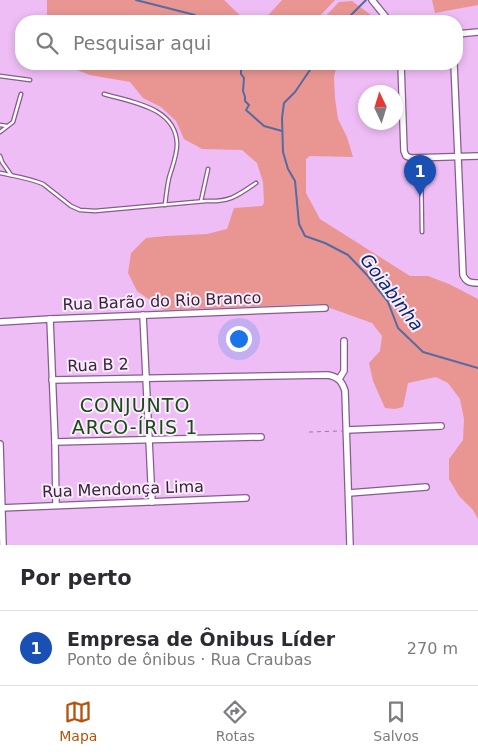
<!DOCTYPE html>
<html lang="pt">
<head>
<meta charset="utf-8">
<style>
  body { margin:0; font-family:"DejaVu Sans",sans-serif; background:#f7f7f7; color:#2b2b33 }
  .compass { position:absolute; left:358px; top:85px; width:45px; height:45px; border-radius:50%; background:#fff; box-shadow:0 2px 8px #0003; rotate:356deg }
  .you { position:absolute; left:238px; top:338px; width:18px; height:18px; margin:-12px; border:4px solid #fff; border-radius:50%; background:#1a73e8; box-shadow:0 0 0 8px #1a73e833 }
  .badge { display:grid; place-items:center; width:32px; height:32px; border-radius:50%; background:#b45309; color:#fff; font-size:16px; font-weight:700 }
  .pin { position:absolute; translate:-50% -41px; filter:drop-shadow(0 1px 2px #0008) }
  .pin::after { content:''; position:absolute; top:26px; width:18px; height:15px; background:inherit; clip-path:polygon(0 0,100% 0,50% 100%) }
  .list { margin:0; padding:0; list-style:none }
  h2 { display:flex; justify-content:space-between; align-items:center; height:65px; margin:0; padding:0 20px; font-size:21px }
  h2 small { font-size:16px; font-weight:400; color:#7c7c81 }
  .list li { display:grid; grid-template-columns:32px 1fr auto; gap:15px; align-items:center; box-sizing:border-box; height:75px; padding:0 20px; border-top:1px solid #e1e1e2 }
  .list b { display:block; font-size:19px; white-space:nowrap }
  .list p { margin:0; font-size:16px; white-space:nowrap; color:#7c7c81 }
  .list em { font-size:16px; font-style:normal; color:#7c7c81 }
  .icon { flex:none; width:28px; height:28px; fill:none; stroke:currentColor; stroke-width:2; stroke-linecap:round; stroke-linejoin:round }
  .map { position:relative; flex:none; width:478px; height:545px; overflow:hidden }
  .search { position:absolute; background:#fff; box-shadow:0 2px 8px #0003; left:15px; right:15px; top:15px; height:55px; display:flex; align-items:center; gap:12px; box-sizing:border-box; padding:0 18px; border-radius:20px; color:#7c7c81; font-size:19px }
  .sheet { height:140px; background:#fff }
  nav { display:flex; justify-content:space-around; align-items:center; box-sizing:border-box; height:70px; border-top:1px solid #e1e1e2; background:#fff; font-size:14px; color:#7c7c81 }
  nav a { display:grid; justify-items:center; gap:2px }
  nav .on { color:#b45309 }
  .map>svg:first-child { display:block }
  .green { fill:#e99693 }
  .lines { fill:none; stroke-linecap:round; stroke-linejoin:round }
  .stream { stroke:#566aa1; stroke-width:2 }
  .lane-casing { stroke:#875b8e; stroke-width:5 }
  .street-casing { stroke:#875b8e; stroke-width:8 }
  .path { stroke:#9d79a2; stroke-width:1; stroke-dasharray:4 4; stroke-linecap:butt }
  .lane { stroke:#fff; stroke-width:2.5 }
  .street { stroke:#fff; stroke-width:5.5 }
  .labels { text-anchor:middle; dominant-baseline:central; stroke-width:4; stroke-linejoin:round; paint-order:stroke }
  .street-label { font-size:16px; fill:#372439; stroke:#fbecfd }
  .water-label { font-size:18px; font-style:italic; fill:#012878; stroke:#fbecfd }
  .quarter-label { font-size:19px; letter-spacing:1px; fill:#1a4c16; stroke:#fbecfd }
</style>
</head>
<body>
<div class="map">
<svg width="478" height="545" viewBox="0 0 478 545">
  <rect width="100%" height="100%" fill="#eebdf5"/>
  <!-- green -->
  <g class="green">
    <polygon points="47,0 224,0 246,21 47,21"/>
    <polygon points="282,0 335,0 315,21 263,21"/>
    <polygon points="432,0 478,0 478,5 435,13"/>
    <polygon points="352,1 371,15 370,21 321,21 339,2"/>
    <polygon points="77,64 337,64 334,77 335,98 338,119 347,137 353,157 310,156 306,159 306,193 320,219 410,276 428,276 449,284 478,299 478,519 473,510 459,496 449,479 449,459 463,440 464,419 460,399 448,383 436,377 408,383 403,407 395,409 385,408 373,381 369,363 380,351 382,336 372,323 319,304 164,310 137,291 128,273 131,253 146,238 166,236 207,234 227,229 234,208 262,206 264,203 263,182 257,163 242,150 202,149 184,139 176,121 161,107 143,98 130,82 90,75 77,70"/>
  </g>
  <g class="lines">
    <!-- stream -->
    <g class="stream">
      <polyline points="136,0 195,15 196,18 204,21"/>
      <polyline points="345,21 366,0"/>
      <polyline points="245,64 241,70 241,74 244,78 243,91 245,97 245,101 249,105 246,110 264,126 282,131"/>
      <polyline points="314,64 295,92 284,103 282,118 283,152 288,169 295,181 299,224 305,236 325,243 348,255 367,275 388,302 398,328 423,352 478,368"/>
    </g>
    <!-- lane casing -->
    <g class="lane-casing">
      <g id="lane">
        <polyline points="0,76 30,80"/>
        <path d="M104,94C131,102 176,107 177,144C177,156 172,167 169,178C167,187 166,196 165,205"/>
        <polyline points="0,125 7,126"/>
        <polyline points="0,132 13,122 21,94"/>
        <polyline points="0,156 2,162 11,175"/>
        <polyline points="421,158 422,232"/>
        <path d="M0,173C14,176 29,178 43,184L71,206L80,210L95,211L206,201C230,202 237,196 256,183"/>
        <polyline points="201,201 208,169"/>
      </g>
    </g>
    <!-- street casing -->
    <g class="street-casing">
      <g id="street">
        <polyline points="372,0 389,21"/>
        <polyline points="457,34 478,32"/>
        <polyline points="401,64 404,151 406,156 411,158 478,156"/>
        <path d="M454,64L458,157L463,275C466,282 470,283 478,283"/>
        <polyline points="143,315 152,502"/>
        <polyline points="50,319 55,442 56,505"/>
        <polyline points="0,322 50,319 325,308"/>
        <polyline points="339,379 344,371 344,341"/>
        <path d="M52,380L328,375C338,377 342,381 345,391L350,545"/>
        <polyline points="347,430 441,426"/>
        <polyline points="55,442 261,437"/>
        <polyline points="0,444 3,545"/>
        <polyline points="349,493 426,487"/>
        <polyline points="0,508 246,498"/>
      </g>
    </g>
    <!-- path -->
    <polyline class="path" points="309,432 342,431"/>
    <!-- lane -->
    <use href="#lane" class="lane"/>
    <!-- street -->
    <use href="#street" class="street"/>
  </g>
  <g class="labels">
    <!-- street labels -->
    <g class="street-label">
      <text transform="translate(162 301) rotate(-2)">Rua Barão do Rio Branco</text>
      <text transform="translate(98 365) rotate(-2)">Rua B 2</text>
      <text transform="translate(123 489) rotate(-2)">Rua Mendonça Lima</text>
    </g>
    <!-- water labels -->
    <g class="water-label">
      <text transform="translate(392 292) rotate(53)">Goiabinha</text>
    </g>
    <!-- quarter labels -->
    <g class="quarter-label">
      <text x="135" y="405">CONJUNTO<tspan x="135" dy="22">ARCO-ÍRIS 1</tspan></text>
    </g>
  </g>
</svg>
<svg class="compass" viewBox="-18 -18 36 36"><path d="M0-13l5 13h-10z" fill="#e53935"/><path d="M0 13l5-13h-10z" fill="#7c7c81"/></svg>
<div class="you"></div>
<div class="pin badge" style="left:420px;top:196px;background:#1a4fb4">1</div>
<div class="search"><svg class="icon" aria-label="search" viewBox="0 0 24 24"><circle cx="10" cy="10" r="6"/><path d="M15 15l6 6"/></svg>Pesquisar aqui</div>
</div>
<section class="sheet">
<h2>Por perto<small></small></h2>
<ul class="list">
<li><span class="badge" style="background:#1a4fb4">1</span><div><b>Empresa de Ônibus Líder</b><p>Ponto de ônibus · Rua Craubas</p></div><em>270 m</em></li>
</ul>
</section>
<nav>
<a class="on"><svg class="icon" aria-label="map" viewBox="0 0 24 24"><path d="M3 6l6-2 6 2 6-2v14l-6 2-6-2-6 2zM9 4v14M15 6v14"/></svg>Mapa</a>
<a><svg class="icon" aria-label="directions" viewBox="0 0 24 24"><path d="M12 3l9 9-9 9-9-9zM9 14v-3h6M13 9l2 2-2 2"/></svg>Rotas</a>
<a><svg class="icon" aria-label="saved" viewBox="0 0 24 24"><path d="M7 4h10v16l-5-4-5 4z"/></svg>Salvos</a>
</nav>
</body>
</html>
